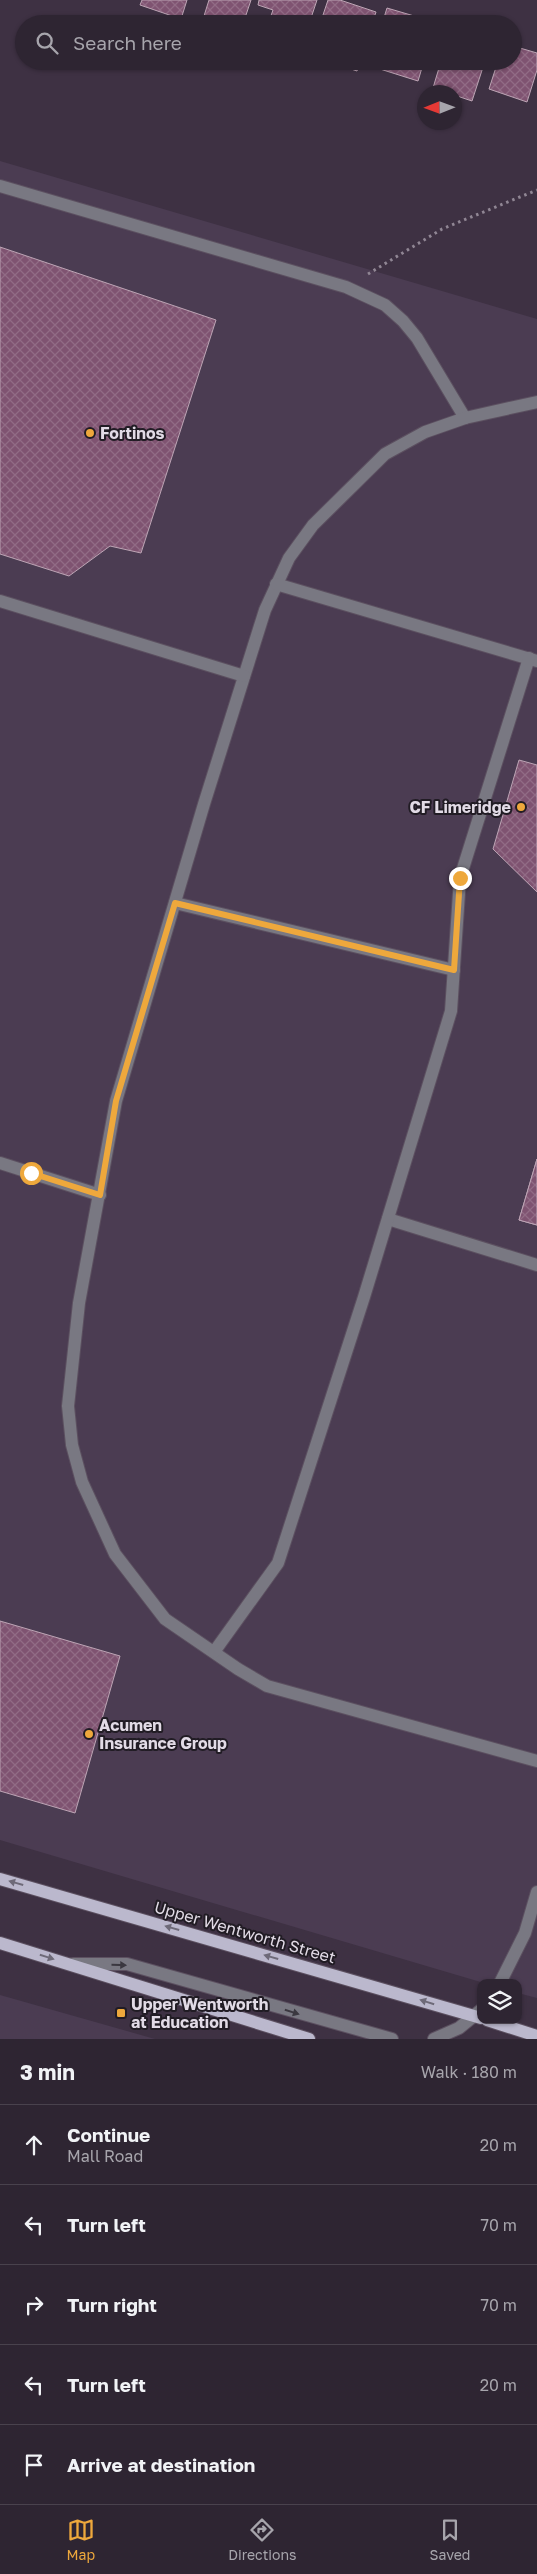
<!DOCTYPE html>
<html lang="en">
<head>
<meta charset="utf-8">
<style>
  body { margin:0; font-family:"Golos Text",sans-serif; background:#362d3a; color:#f1f3f6 }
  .controls { position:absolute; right:15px; bottom:15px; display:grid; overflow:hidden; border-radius:10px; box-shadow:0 1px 4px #0004 }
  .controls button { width:45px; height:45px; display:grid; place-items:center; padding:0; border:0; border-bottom:1px solid #49424d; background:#2e2532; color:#f1f3f6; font:25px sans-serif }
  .compass { position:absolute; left:417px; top:85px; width:45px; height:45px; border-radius:50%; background:#2e2532; box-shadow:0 1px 4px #0004; rotate:269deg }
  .stop { position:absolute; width:15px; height:15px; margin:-11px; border:4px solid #eea83c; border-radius:50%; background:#fff }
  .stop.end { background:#eea83c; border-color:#fff; box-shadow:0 1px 5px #0008 }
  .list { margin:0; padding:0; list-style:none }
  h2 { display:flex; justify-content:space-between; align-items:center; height:65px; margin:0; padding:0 20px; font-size:21px }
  h2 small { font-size:16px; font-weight:400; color:#a7a5ac }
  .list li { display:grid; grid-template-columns:32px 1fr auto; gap:15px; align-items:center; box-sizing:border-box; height:80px; padding:0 20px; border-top:1px solid #49424d }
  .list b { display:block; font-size:19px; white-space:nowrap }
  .list p { margin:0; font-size:16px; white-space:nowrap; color:#a7a5ac }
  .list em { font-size:16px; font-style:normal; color:#a7a5ac }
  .icon { flex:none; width:28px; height:28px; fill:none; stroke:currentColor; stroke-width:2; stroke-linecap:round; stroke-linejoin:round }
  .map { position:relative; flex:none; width:537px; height:2039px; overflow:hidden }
  .search { position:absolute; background:#2e2532; box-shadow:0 1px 4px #0004; left:15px; right:15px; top:15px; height:55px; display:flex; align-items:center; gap:12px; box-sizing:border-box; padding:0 18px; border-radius:28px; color:#a7a5ac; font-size:19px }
  .sheet { height:465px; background:#2e2532 }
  nav { display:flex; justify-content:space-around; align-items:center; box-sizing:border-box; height:70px; border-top:1px solid #49424d; background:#2e2532; font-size:14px; color:#a7a5ac }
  nav a { display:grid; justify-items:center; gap:2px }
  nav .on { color:#eea83c }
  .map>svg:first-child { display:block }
  .built { fill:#4b3c52 }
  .building { fill:url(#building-cross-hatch); stroke:#bda5b5 }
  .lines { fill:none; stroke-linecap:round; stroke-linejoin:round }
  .minor-casing { stroke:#5c5060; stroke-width:14 }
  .major-casing { stroke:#5c5060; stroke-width:14 }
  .path { stroke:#908694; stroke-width:3; stroke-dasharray:2.5 4; stroke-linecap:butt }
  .minor { stroke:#797882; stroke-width:12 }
  .major { stroke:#bbb8cd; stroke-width:12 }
  .oneway { fill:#6e6a78 }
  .oneway2 { fill:#3b3840 }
  .route { stroke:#eea83c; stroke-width:6 }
  .poi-dot { fill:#eea83c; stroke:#211c24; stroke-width:2 }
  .labels { text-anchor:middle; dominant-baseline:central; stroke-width:4; stroke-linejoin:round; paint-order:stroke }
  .poi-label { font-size:16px; font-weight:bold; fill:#e2dbe6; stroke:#211c24; text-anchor:start }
  .street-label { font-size:16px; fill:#e2dbe6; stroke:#211c24 }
</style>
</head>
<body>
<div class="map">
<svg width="537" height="2039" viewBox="0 0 537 2039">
  <defs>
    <pattern id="building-cross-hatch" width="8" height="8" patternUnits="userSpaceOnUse" patternTransform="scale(1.25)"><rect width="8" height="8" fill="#7f5371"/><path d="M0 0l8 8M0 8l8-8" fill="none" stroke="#916b85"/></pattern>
  </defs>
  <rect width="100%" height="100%" fill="#3e3143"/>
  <!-- built -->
  <g class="built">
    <polygon points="0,161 537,319 537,1998 518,1993 518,1983 484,1983 0,1840"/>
    <polygon points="0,1995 155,2039 0,2039"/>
  </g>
  <!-- building -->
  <g class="building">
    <polygon points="142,0 187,0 181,19 140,5"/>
    <polygon points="209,0 251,0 243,24 228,24 204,16"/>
    <polygon points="259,0 317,0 309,24 268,24 273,10 258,5"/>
    <polygon points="328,0 340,0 376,12 372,24 320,24"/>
    <polygon points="387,8 421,18 420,22 426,24 382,24"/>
    <polygon points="513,46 537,53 537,70 527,102 489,89 498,61 513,61"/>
    <polygon points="327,61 360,61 357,71"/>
    <polygon points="383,61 424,61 418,81 380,69"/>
    <polygon points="433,61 485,61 472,101 454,95 454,92 433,88 439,68 432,65"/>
    <polygon points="0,247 216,320 141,553 110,546 69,576 0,554"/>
    <polygon points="519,760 537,765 537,892 493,849"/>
    <polygon points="537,1159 537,1225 519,1220"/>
    <polygon points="537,1159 537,1225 519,1220"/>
    <polygon points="0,1621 120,1656 75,1813 0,1791"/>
  </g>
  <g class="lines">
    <!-- minor casing -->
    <g class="minor-casing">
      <g id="minor">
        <polyline points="0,186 346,287 385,305 403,321 417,338 465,418"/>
        <polyline points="537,402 465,418 425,432 385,454 313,525 289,558 265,610 204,804 116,1101 79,1303 68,1406 72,1445 82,1482 115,1554 165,1619 238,1669 267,1686 537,1761"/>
        <polyline points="276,584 537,661"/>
        <polyline points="0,601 244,676"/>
        <polyline points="175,903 454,970"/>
        <polyline points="0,1163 100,1195"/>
        <polyline points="388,1219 537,1265"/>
        <polyline points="214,1652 278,1563 364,1297 451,1011 460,878 529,658"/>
        <polyline points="73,1964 127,1964 392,2039"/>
        <polyline points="500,1983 525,1933 537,1892"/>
        <polyline points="434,2039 459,2028 481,2010"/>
      </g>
    </g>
    <!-- major casing -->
    <g class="major-casing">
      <g id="major">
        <polyline points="0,1879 481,2018"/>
        <polyline points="0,1943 309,2039"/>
        <polyline points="487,2020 537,2036"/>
      </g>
    </g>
    <!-- path -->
    <polyline class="path" points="368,274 442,229 537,190"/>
    <!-- minor -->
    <use href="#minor" class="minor"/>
    <!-- major -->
    <use href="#major" class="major"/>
  </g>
  <!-- one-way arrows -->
  <defs><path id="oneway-solid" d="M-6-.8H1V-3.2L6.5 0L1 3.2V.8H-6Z" transform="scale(1.25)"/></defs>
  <g class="oneway">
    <use href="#oneway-solid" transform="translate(16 1883) rotate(-164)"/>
    <use href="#oneway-solid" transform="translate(172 1928) rotate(-164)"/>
    <use href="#oneway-solid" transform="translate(47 1957) rotate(17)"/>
    <use href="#oneway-solid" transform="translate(271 1957) rotate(-164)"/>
    <use href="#oneway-solid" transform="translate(427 2002) rotate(-163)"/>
  </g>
  <g class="oneway2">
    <use href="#oneway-solid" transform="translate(119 1965) rotate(1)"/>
    <use href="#oneway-solid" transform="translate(292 2012) rotate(17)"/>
  </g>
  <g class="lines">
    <!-- route -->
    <polyline class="route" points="31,1173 100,1195 116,1101 175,903 454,970 460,878"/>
  </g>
  <!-- markers -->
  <g class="poi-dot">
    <circle cx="90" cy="433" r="5"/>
    <circle cx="521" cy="807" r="5"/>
    <circle cx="89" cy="1734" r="5"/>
    <rect x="116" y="2008" width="10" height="10" rx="2.5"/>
  </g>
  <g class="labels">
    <!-- poi labels -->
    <g class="poi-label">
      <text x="100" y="433">Fortinos</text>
      <text x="511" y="807" text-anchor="end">CF Limeridge</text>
      <text x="99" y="1725">Acumen<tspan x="99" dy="18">Insurance Group</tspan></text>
      <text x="131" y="2004">Upper Wentworth<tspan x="131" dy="18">at Education</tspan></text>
    </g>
    <!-- street labels -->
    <g class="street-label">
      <text transform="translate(245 1932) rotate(16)">Upper Wentworth Street</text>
    </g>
  </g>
</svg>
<div class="controls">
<button><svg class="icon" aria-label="layers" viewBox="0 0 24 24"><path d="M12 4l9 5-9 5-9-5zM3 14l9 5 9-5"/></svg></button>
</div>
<svg class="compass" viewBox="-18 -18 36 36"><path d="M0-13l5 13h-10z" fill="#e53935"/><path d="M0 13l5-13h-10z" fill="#a7a5ac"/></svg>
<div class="stop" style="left:31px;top:1173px"></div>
<div class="stop end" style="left:460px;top:878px"></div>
<div class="search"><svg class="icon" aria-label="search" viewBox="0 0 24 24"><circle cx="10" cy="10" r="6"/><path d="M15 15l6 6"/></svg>Search here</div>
</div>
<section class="sheet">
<h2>3 min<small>Walk · 180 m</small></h2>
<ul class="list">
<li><svg class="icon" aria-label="ahead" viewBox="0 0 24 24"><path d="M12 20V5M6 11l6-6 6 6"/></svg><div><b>Continue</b><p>Mall Road</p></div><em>20 m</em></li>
<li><svg class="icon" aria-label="left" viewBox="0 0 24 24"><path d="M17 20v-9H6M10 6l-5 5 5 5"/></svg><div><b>Turn left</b></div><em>70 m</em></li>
<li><svg class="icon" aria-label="right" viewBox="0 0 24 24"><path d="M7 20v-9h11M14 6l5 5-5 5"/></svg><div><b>Turn right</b></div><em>70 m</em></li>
<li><svg class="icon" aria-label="left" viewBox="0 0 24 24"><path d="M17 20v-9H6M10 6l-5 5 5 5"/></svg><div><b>Turn left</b></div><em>20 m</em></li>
<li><svg class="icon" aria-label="arrive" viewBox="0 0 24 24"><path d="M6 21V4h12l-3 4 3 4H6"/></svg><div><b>Arrive at destination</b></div></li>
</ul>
</section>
<nav>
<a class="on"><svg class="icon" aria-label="map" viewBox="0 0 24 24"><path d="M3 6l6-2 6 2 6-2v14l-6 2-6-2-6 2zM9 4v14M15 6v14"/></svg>Map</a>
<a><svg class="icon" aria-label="directions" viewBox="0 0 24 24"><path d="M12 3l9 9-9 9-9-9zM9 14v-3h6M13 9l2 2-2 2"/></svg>Directions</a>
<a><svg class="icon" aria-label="saved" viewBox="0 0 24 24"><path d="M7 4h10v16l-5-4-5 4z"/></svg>Saved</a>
</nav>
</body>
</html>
